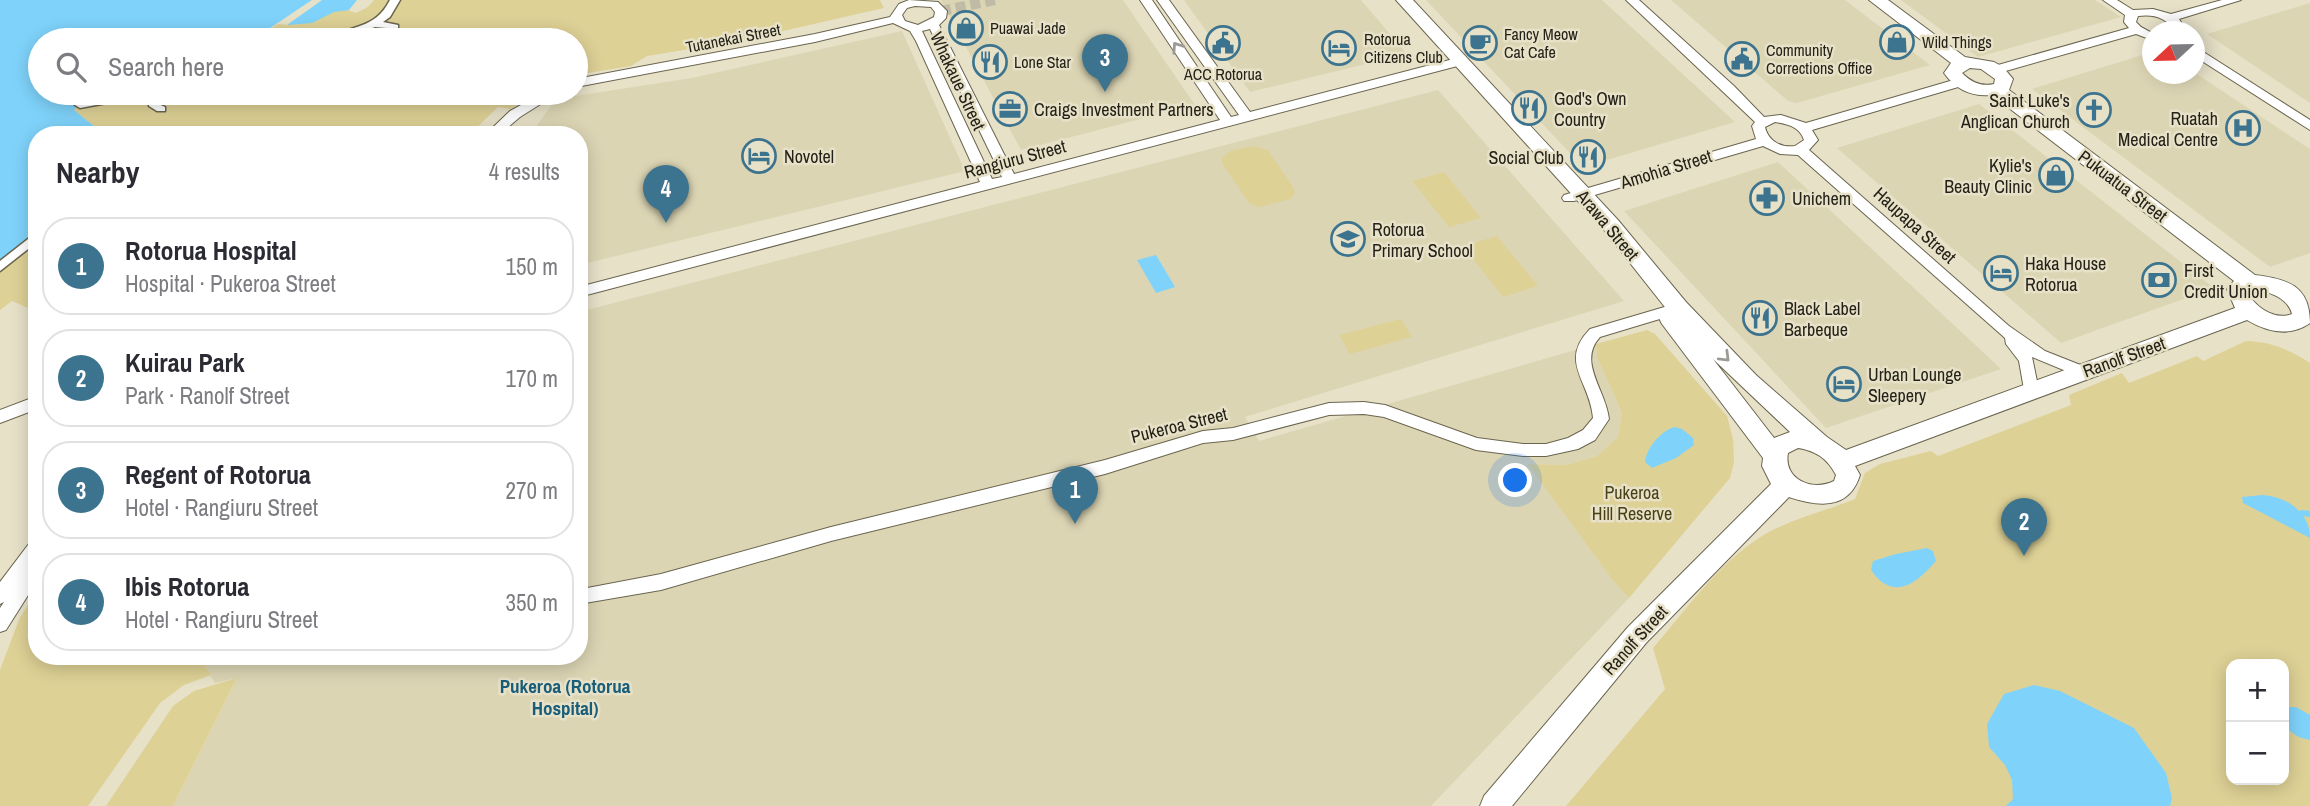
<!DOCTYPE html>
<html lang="en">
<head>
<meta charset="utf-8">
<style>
  body { margin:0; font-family:"Archivo Narrow",sans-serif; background:#f2f2f3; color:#2b2b33 }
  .controls { position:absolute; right:21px; bottom:21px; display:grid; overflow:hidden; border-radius:14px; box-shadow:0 4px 18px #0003 }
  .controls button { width:63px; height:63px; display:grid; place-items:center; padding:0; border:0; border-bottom:2px solid #e1e1e2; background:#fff; color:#2b2b33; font:35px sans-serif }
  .compass { position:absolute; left:2142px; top:21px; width:63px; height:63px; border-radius:50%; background:#fff; box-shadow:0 4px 18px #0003; rotate:248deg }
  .you { position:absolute; left:1516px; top:481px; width:24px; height:24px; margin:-18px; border:5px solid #fff; border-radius:50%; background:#1a73e8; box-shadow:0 0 0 10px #1a73e833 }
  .badge { display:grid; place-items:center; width:46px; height:46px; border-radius:50%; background:#3c738e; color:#fff; font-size:23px; font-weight:700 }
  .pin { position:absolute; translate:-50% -58px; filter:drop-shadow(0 2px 4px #0008) }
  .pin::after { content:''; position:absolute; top:37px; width:24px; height:21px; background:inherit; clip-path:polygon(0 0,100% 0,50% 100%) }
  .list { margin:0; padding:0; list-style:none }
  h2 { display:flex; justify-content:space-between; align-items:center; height:91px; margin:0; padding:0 28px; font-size:30px }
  h2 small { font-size:23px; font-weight:400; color:#7c7c81 }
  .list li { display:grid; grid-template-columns:46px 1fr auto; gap:21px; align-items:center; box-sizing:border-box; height:98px; margin:0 14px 14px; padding:0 14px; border:2px solid #e1e1e2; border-radius:28px }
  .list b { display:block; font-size:26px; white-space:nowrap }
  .list p { margin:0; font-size:23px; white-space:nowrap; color:#7c7c81 }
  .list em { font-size:23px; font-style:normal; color:#7c7c81 }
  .icon { flex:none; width:38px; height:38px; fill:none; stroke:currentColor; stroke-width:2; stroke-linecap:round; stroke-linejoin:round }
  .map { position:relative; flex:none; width:2310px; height:806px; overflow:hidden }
  .search { position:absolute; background:#fff; box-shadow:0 4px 18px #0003; left:28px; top:28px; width:560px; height:77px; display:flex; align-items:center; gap:18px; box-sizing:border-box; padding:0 24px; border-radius:38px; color:#7c7c81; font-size:26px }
  .panel { position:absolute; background:#fff; box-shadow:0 4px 18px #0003; left:28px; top:126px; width:560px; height:539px; border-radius:28px }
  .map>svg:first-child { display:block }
  .built { fill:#dcd5b4 }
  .green { fill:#ded196; fill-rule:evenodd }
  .water { fill:#7fd3fb }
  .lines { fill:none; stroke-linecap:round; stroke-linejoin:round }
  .stream { stroke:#7fd3fb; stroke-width:6 }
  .pedestrian-tunnel { stroke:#c0bba5; stroke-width:10; stroke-dasharray:10 5; stroke-linecap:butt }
  .pedestrian-casing { stroke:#6a654e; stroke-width:3 }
  .minor-casing { stroke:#6a654e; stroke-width:2 }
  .secondary-casing { stroke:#6a654e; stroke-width:2 }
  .pedestrian { fill:#fff; fill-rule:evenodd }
  .minor { fill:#fff; fill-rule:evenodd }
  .secondary { fill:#fff; fill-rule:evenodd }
  .oneway { stroke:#9c9b97 }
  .labels { text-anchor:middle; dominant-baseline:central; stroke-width:5; stroke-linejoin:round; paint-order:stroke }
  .far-poi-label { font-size:16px; fill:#242118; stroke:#e7e1c8; text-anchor:start }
  .far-street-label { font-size:16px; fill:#242118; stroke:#e7e1c8 }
  .street-label { font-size:18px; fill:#242118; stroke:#e7e1c8 }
  .poi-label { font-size:18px; fill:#242118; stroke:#e7e1c8; text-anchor:start }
  .park-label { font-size:18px; fill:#4a4015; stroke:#e7e1c8 }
  .neighbourhood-label { font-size:19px; font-weight:bold; fill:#185d79; stroke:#e7e1c8 }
</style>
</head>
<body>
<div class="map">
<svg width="2310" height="806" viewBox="0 0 2310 806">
  <rect width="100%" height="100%" fill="#e7e1c8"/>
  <!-- built -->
  <g class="built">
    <polygon points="941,0 1123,0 1195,105 1021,150"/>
    <polygon points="1184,0 1361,0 1407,54 1250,92"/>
    <polygon points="1426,0 1602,0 1735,122 1583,167"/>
    <polygon points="1671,0 1845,0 1930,65 1797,103 1788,101"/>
    <polygon points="1901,0 2095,0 2121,17 1978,57"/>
    <polygon points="2310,3 2310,103 2207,34"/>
    <polygon points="902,31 965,171 579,265 579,135 530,135 556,99 692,78"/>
    <polygon points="2152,52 2152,74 2195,73 2310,149 2310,253 2270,267 2032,89"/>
    <polygon points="1438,90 1624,301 1245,417 1259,441 1596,344 1597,357 1622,413 1618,437 1597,456 1566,465 1529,464 1614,582 1629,598 1431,806 173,806 237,678 215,683 204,664 179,656 579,656 579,312"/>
    <polygon points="1979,104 2214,288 2061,343 1837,148"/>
    <polygon points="1778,162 1970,340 2001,369 1826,428 1624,211"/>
  </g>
  <!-- green -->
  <g class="green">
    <polygon points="374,0 880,0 884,8 734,42 647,56 631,66 576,75 576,40 251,40 278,24 287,25 344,9 356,13 368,7"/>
    <polygon points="103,93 537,93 510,109 498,107 469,135 105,135 74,110 80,102"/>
    <polygon points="1253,146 1268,150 1293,187 1295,192 1291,199 1259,207 1249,203 1222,163 1222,158 1230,151"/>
    <polygon points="1444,172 1481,218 1449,227 1412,181"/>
    <polygon points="37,233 37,312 12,301 0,310 0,264"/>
    <polygon points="1497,236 1538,286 1503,297 1463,246"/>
    <polygon points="1401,319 1412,337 1350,354 1339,335"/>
    <polygon points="1647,330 1655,334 1727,416 1733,439 1734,462 1730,478 1629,598 1614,582 1528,464 1566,465 1597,456 1618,437 1622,413 1597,357 1596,344"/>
    <path d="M2246,341C2272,342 2288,349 2310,363V806H1566L1665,689L1653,648C1686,610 1717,565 1759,538C1788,519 1823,512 1855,499L1865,473L1880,464L1931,451L1938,456L2071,405L2069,395L2122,373L2129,383L2197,356L2203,361ZM2231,664H2284V780H2231Z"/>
    <polygon points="37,592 37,656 179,656 204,664 211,675 184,685 160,703 88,806 0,806 0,670 20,617"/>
    <polygon points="237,678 173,806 106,806 173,706 194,691"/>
  </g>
  <!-- water -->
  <g class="water">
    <polygon points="0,0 312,0 252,40 40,40 40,93 103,93 80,102 74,110 105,135 37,135 37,232 0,264"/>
    <polygon points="322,0 357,0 349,10 334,12 312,23 287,25"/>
    <polygon points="1156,255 1175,287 1156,293 1137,260"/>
    <path d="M1674,427L1682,429L1693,438L1694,445L1676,458L1652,468L1645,462C1646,448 1661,431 1674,427Z"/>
    <path d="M2262,495C2286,496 2310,512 2310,538L2243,503L2242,497Z"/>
    <path d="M1927,548L1933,551L1936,561C1916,584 1893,602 1871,570L1873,561L1896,554Z"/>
    <polygon points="2034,685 2060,691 2134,728 2166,773 2172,798 2170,806 2006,806 2013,799 2012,780 2005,765 1989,747 1987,724 2004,694"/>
    <path d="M2286,707H2296L2310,715V740C2291,737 2280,726 2286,707Z"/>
  </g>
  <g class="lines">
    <!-- stream -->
    <polyline class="stream" points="2302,513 2310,514"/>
    <!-- pedestrian-tunnel -->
    <polyline class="pedestrian-tunnel" points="941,11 995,0"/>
    <!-- pedestrian casing -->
    <g class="pedestrian-casing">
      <g id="pedestrian">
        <path d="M390,0H400L390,17L383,22L398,25V29L375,27L340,40H327C352,23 374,31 390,0Z"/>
        <polygon points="125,93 138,93 123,100 80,108 75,105 80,102"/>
        <polygon points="152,101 165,107 165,111 157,111 149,106 149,102"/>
        <polygon points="157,131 161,132 162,135 152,135"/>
        <polygon points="37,232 37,242 0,271 0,261"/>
      </g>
    </g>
    <!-- minor casing -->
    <g class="minor-casing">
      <g id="minor">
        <path d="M909,0L938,2L947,11L946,18L939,25L1014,174L1220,120L1140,0H1152L1231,117L1239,115L1157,0H1169L1250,112L1461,57L1467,61L1465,64L579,297V287L980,182L916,41L910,31L893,23L815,42L576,87V79L815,34L890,17L899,4ZM915,6L931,7L935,12L934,17L918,25L905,21L902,15L907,8ZM930,29L1002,177L992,179L922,31Z"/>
        <path d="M1626,0H1639L1734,86L1764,117L1781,115L1806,123L1957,79H1965V85L1812,130L1818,140L1809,150L2009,326L2045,351L2088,368L2091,372L2088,376H2078L2032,357L2039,391L2037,395H2025L2019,361L2006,344L2005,338L1798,155L1780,154L1763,146L1574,201H1564L1562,198L1564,195L1756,139L1752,126L1755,122ZM1775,122C1788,124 1800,127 1804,140L1795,146C1781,148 1768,141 1765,127Z"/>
        <path d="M2103,0H2117L2133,10L2153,9L2171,14L2222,0H2241L2179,19L2187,32H2175C2167,17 2153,14 2138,16L2136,22L2141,27L2152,33V40L2136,34L1995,74L1989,70L1991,67L2129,28L2124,22L2125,15Z"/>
        <polygon points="2194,46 2310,120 2310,130 2194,56"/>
        <polygon points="543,93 558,93 520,117 499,135 485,135 510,111"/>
        <path d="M1678,303L1683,304L1685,308L1683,312L1600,337C1577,362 1606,390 1609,419L1595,440L1578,449L1546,456H1523L1476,450L1384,417L1364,414L1329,415L1233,440L1203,443L1105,474L831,541L661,590L579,604V590L582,589L661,574L831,527L1105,460L1203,431L1233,428L1329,403L1364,402L1385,405L1477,438L1523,444H1546L1568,438L1583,430L1593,418C1590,381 1558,362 1590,329Z"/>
        <polygon points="37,396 37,409 0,423 0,410"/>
        <polygon points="37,539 37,581 6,630 0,632 0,608 4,602 0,604 0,582 31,541"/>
      </g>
    </g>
    <!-- secondary casing -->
    <g class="secondary-casing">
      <path id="secondary" d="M1396,0H1413L1618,220L1686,302L1756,375L1827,437L1846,450L2235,308L2227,289L2234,281L1992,95C1972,97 1956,90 1944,73L1951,63L1869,0H1888L1965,57L1994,62L2003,67L2013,79L2009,90L2255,275C2288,279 2310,286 2310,323C2290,337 2267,332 2247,320L1855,466L1860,475C1849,510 1819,507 1789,497L1646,643L1512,806H1480L1484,796L1628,627L1771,484L1762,466L1763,458L1662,324L1659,318L1662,312L1668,311L1604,230ZM1970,68L1981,69L1995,79L1994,84C1981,87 1971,82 1962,73ZM2251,290C2266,290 2288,297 2292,314C2276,320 2260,310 2250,297ZM1713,359L1790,432L1774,438ZM1798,448C1816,451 1827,458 1836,475L1834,481C1812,492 1783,479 1788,453Z"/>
    </g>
    <!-- pedestrian -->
    <use href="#pedestrian" class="pedestrian"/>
    <!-- minor -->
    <use href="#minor" class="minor"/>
    <!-- secondary -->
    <use href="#secondary" class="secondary"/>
  </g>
  <!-- one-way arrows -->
  <defs><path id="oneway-chevron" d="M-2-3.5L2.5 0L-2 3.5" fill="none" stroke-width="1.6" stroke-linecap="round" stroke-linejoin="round" transform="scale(1.75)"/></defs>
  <g class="oneway">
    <use href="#oneway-chevron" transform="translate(1177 47) rotate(-124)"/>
    <use href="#oneway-chevron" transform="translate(1725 357) rotate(45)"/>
  </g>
  <!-- icons -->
  <defs>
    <g id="shop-ring" transform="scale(1.75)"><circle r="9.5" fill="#e7e1c8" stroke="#3c738e" stroke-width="1.5"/><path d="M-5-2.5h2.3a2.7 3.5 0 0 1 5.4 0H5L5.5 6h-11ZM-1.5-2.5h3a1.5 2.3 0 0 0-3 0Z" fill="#3c738e"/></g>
    <g id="civic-ring" transform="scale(1.75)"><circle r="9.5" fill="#e7e1c8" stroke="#3c738e" stroke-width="1.5"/><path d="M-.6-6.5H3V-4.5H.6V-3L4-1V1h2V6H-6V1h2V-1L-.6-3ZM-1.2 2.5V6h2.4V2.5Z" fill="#3c738e"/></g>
    <g id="cafe-ring" transform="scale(1.75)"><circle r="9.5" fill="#e7e1c8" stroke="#3c738e" stroke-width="1.5"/><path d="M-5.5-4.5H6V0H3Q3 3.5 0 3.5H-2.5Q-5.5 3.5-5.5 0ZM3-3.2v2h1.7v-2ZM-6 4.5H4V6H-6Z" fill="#3c738e"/></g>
    <g id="hotel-ring" transform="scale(1.75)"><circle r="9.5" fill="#e7e1c8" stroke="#3c738e" stroke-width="1.5"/><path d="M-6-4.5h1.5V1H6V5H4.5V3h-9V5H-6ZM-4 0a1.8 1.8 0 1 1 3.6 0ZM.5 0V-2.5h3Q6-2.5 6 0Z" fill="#3c738e"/></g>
    <g id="restaurant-ring" transform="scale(1.75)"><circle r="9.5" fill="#e7e1c8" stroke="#3c738e" stroke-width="1.5"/><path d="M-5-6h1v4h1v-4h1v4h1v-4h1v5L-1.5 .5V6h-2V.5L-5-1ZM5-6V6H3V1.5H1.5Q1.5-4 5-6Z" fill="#3c738e"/></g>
    <g id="office-ring" transform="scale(1.75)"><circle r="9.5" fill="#e7e1c8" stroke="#3c738e" stroke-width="1.5"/><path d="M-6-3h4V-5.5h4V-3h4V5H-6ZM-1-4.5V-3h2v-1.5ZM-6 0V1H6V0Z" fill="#3c738e"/></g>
    <g id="church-ring" transform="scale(1.75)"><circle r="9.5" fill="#e7e1c8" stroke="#3c738e" stroke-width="1.5"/><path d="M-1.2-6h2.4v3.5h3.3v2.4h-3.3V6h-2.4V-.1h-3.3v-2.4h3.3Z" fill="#3c738e"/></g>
    <g id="hospital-ring" transform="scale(1.75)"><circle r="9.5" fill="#e7e1c8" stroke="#3c738e" stroke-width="1.5"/><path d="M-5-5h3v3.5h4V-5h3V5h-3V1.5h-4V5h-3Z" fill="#3c738e"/></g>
    <g id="pharmacy-ring" transform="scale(1.75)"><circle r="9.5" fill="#e7e1c8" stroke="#3c738e" stroke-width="1.5"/><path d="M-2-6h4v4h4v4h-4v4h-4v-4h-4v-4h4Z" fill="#3c738e"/></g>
    <g id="school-ring" transform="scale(1.75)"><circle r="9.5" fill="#e7e1c8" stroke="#3c738e" stroke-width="1.5"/><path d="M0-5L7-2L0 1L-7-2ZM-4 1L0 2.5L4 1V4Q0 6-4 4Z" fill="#3c738e"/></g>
    <g id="bank-ring" transform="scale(1.75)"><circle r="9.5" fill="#e7e1c8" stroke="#3c738e" stroke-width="1.5"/><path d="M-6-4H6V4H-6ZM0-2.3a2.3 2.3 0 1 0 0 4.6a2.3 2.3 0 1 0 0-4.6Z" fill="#3c738e"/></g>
  </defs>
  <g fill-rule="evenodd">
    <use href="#shop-ring" x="966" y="28"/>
    <use href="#shop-ring" x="1897" y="42"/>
    <use href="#civic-ring" x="1223" y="43"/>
    <use href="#cafe-ring" x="1480" y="43"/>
    <use href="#hotel-ring" x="1339" y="48"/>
    <use href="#civic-ring" x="1742" y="59"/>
    <use href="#restaurant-ring" x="990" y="62"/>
    <use href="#restaurant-ring" x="1529" y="108"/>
    <use href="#office-ring" x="1010" y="109"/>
    <use href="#church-ring" x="2094" y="110"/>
    <use href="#hospital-ring" x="2243" y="128"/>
    <use href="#hotel-ring" x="759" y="156"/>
    <use href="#restaurant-ring" x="1588" y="157"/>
    <use href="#shop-ring" x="2056" y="175"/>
    <use href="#pharmacy-ring" x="1767" y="198"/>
    <use href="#school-ring" x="1348" y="239"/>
    <use href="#hotel-ring" x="2001" y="273"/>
    <use href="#bank-ring" x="2159" y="280"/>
    <use href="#restaurant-ring" x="1760" y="318"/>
    <use href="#hotel-ring" x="1844" y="384"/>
  </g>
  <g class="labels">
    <!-- far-poi labels -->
    <g class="far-poi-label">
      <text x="990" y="28">Puawai Jade</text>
      <text x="1504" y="34">Fancy Meow<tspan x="1504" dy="18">Cat Cafe</tspan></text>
      <text x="1364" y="39">Rotorua<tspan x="1364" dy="18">Citizens Club</tspan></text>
      <text x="1922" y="42">Wild Things</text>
      <text x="1766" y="50">Community<tspan x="1766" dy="18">Corrections Office</tspan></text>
      <text x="1014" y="62">Lone Star</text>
      <text x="1223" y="74" text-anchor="middle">ACC Rotorua</text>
    </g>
    <!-- far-street labels -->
    <g class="far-street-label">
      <text transform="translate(733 38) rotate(-11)">Tutanekai Street</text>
    </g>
    <!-- street labels -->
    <g class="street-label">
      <text transform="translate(958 81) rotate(65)">Whakaue Street</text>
      <text transform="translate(1015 159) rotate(-15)">Rangiuru Street</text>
      <text transform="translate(1666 169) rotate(-17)">Amohia Street</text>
      <text transform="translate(2123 186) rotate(37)">Pukuatua Street</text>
      <text transform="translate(1608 225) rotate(50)">Arawa Street</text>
      <text transform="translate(1915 225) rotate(42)">Haupapa Street</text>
      <text transform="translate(2124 357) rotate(-20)">Ranolf Street</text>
      <text transform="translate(1179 425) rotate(-14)">Pukeroa Street</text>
      <text transform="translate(1635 640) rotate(-48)">Ranolf Street</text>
    </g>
    <!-- poi labels -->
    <g class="poi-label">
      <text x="1554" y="98">God's Own<tspan x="1554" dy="21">Country</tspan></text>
      <text x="2070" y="100" text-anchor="end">Saint Luke's<tspan x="2070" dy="21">Anglican Church</tspan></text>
      <text x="1034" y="109">Craigs Investment Partners</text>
      <text x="2218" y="118" text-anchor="end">Ruatah<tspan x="2218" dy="21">Medical Centre</tspan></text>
      <text x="784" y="156">Novotel</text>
      <text x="1564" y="157" text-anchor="end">Social Club</text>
      <text x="2032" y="165" text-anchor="end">Kylie's<tspan x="2032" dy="21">Beauty Clinic</tspan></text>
      <text x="1792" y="198">Unichem</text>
      <text x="1372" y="229">Rotorua<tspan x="1372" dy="21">Primary School</tspan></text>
      <text x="2025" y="263">Haka House<tspan x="2025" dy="21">Rotorua</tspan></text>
      <text x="2184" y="270">First<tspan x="2184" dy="21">Credit Union</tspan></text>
      <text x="1784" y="308">Black Label<tspan x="1784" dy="21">Barbeque</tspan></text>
      <text x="1868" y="374">Urban Lounge<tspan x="1868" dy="21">Sleepery</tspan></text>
    </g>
    <!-- park labels -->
    <g class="park-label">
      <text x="1632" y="492">Pukeroa<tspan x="1632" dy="21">Hill Reserve</tspan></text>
    </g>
    <!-- neighbourhood labels -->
    <g class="neighbourhood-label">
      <text x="565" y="686">Pukeroa (Rotorua<tspan x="565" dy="22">Hospital)</tspan></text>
    </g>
  </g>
</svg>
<div class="controls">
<button>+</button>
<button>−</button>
</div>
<svg class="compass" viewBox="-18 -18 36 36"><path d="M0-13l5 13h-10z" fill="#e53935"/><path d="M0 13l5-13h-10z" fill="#7c7c81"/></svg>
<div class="you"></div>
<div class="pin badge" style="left:1075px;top:524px">1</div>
<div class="pin badge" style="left:2024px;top:556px">2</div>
<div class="pin badge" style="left:1105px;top:92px">3</div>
<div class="pin badge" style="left:666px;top:223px">4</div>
<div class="search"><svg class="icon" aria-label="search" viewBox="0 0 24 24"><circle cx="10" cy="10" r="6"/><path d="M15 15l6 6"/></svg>Search here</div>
<section class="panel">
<h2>Nearby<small>4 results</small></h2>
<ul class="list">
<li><span class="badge">1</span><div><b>Rotorua Hospital</b><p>Hospital · Pukeroa Street</p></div><em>150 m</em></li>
<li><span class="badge">2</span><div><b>Kuirau Park</b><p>Park · Ranolf Street</p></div><em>170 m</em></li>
<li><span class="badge">3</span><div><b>Regent of Rotorua</b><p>Hotel · Rangiuru Street</p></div><em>270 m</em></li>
<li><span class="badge">4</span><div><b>Ibis Rotorua</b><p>Hotel · Rangiuru Street</p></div><em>350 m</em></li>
</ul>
</section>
</div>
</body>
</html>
